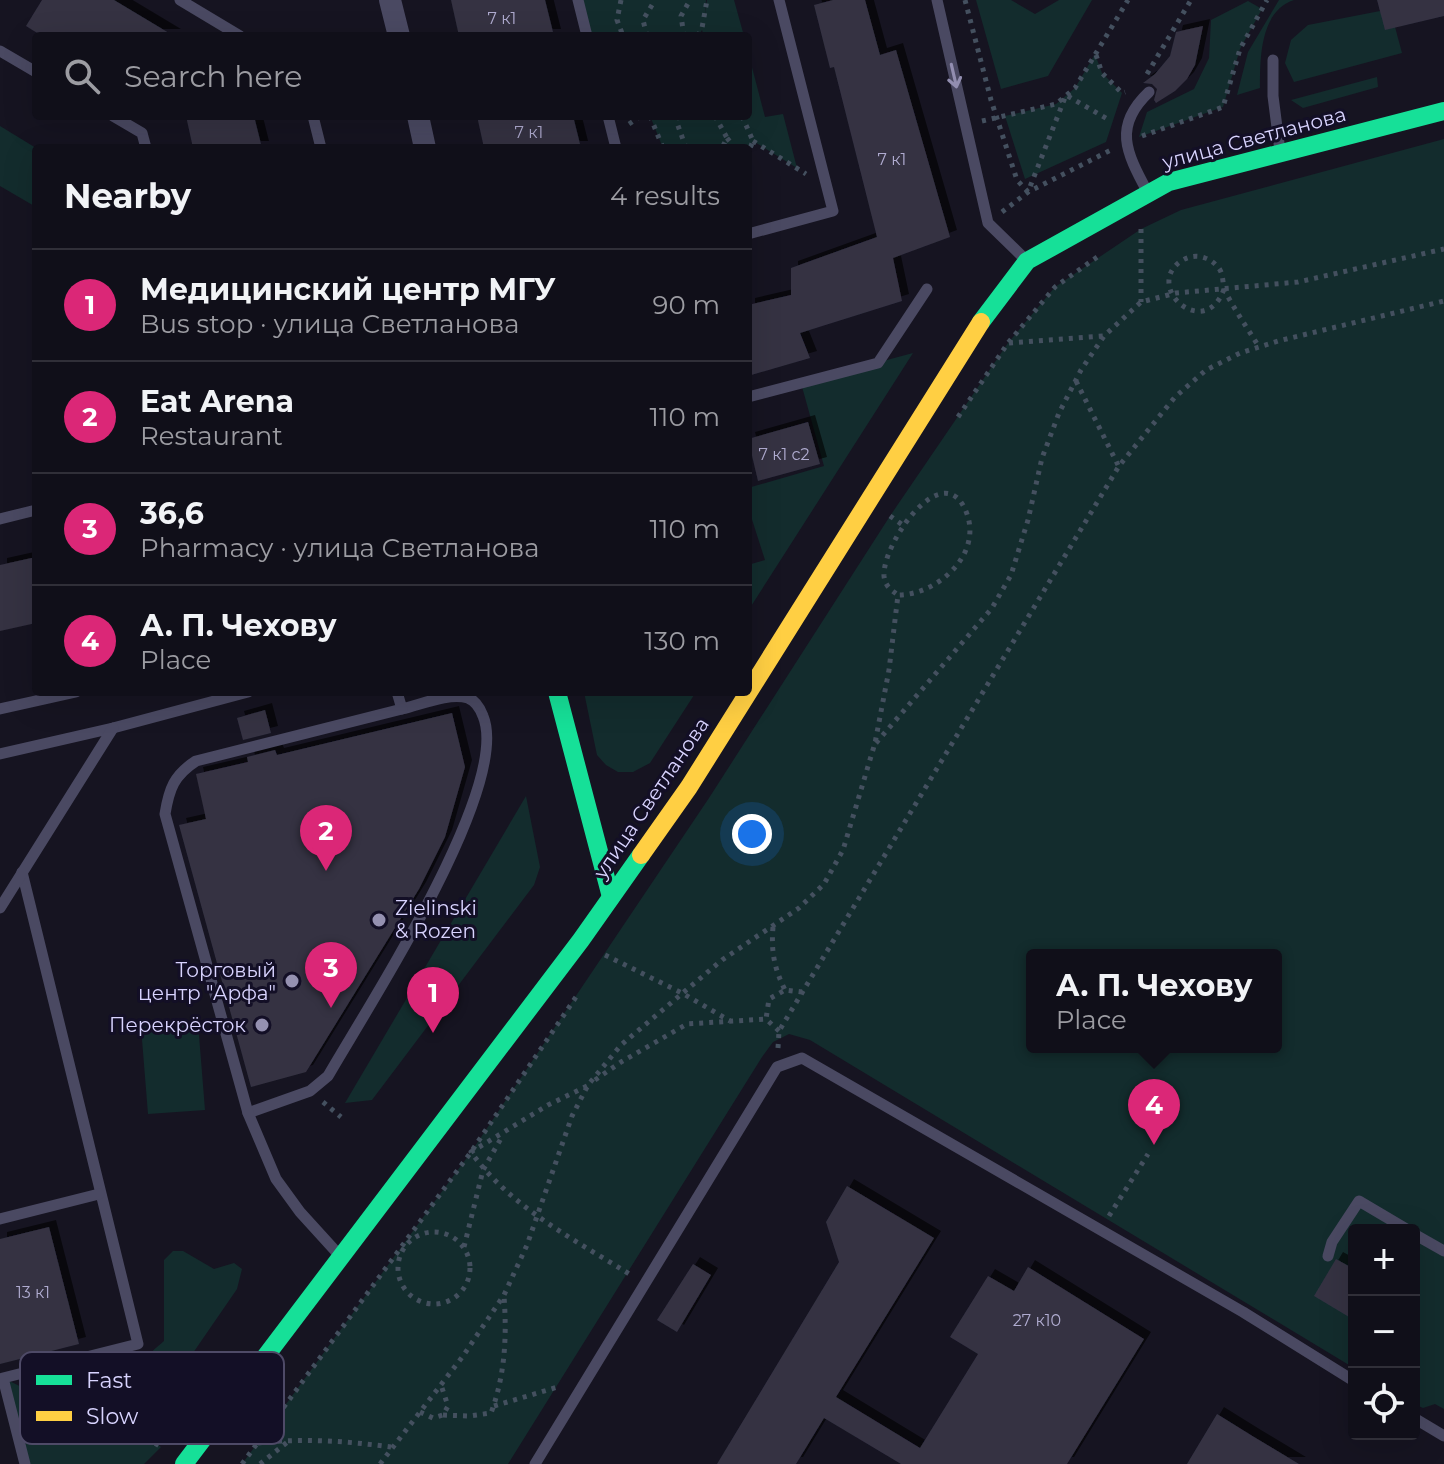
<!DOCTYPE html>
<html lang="en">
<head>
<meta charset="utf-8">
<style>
  body { margin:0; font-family:Montserrat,sans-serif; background:#1e1d26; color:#f1f3f6 }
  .controls { position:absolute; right:24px; bottom:24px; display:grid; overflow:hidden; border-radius:8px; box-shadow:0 8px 32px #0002 }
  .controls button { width:72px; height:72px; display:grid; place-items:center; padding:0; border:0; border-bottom:2px solid #302f38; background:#100f19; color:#f1f3f6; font:40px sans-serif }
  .you { position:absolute; left:752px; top:834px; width:28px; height:28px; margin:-20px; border:6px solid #fff; border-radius:50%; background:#1a73e8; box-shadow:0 0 0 12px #1a73e833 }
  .badge { display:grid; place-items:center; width:52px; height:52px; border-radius:50%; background:#db2777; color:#fff; font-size:26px; font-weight:700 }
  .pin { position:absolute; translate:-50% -66px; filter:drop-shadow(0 2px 4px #0008) }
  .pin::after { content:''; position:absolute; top:42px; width:28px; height:24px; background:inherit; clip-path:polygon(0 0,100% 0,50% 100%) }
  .popup { position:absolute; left:1026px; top:949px; width:256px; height:104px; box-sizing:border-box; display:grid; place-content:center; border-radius:8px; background:#100f19; filter:drop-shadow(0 2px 6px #0005); font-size:26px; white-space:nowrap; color:#9c9ca2 }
  .popup b { font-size:30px; color:#f1f3f6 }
  .popup::after { content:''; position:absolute; left:50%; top:100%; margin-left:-16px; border:16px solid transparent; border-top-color:#100f19 }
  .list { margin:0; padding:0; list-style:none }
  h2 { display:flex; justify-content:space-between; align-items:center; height:104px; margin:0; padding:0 32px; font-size:34px }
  h2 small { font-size:26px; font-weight:400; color:#9c9ca2 }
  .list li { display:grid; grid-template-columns:52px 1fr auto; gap:24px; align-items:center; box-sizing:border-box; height:112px; padding:0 32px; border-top:2px solid #302f38 }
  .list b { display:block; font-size:30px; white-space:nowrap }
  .list p { margin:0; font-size:26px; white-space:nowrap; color:#9c9ca2 }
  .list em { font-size:26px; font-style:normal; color:#9c9ca2 }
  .icon { flex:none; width:44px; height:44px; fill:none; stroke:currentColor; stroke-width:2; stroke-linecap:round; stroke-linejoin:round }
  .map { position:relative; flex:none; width:1444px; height:1464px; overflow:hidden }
  .search { position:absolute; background:#100f19; box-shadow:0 8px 32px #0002; left:32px; top:32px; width:720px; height:88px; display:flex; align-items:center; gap:20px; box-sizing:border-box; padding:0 28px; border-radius:8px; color:#9c9ca2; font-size:30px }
  .panel { position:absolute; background:#100f19; box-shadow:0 8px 32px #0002; left:32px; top:144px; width:720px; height:552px; border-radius:8px }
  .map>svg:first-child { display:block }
  .green { fill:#132c2d; fill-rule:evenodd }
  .building { fill:#343243; filter:url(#shadow) }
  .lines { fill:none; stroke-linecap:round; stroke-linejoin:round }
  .path { stroke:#44505f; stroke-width:5; stroke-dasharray:4 6; stroke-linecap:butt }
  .lane { stroke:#4a4962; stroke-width:11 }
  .street { stroke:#4a4962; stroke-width:22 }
  .fast { stroke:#16e098; stroke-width:18 }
  .slow { stroke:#ffcf43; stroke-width:18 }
  .oneway { stroke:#928eb0 }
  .poi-dot { fill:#9591b1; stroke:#130f26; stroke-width:3 }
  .labels { text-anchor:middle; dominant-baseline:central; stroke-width:6; stroke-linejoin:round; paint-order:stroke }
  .number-label { font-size:16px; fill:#b0acd0 }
  .street-label { font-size:20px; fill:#d9d4ff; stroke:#130f26 }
  .poi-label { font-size:20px; fill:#d9d4ff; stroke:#130f26; text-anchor:end }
  .key { fill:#130f26; stroke:#4e4a67; stroke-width:2 }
  .key-label { font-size:22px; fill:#d9d4ff }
</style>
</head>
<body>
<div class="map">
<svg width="1444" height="1464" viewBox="0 0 1444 1464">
  <defs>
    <filter id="shadow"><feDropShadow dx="7" dy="-7" stdDeviation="0" flood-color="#0009"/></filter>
  </defs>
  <rect width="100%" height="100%" fill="#161421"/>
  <!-- green -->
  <g class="green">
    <polygon points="578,0 706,0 705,15 707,0 734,0 744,36 704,36 702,30 698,36 587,36"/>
    <polygon points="976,0 1011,0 1035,14 1059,0 1092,0 1048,76 1001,89"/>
    <path d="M1279,0H1294C1260,11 1260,58 1260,88L1237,95L1248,52Z"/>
    <polygon points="1248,1 1262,9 1240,49 1223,107 1139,137 1147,112 1194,89 1209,58 1211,20"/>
    <polygon points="1380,11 1395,27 1402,53 1294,82 1285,63 1291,40 1308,25"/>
    <polygon points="748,52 765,117 783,114 797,168 753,141 748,153 748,148 663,148 650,116 748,116"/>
    <polygon points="1095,54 1102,73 1122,93 1106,142 1025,179 1005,116 1056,104 1075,88"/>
    <polygon points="1377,77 1378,87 1303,108 1291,100"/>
    <polygon points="0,126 36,148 36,207 0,186"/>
    <path d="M1444,139V1409L1435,1404L1423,1408L1414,1404V1230H1354V1368L810,1040L789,1034L773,1042L762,1057L508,1464H242L471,1152L709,798L890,516L1008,343L1055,287L1141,229L1181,210ZM1032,955H1276V1047H1032Z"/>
    <polygon points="913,353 748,611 748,565 765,560 748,507 748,488 824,466 801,383"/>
    <polygon points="584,692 696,692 650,763 633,772 618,772 606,765 597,755"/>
    <polygon points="526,796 540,867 534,885 372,1100 345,1103"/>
    <polygon points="198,1023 205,1110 148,1114 141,1027"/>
    <path d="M173,1251H183L214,1269L234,1263L242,1269L237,1289L153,1411C125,1410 128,1381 141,1363C147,1355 156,1348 164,1341V1260Z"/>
    <polygon points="3,1378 61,1406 111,1415 161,1447 144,1464 25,1464"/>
  </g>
  <!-- building -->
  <g class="building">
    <polygon points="42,0 114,0 174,36 42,36 26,26"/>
    <polygon points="451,0 545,0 554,36 459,36"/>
    <polygon points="833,0 865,0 880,55 896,50 950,237 893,258 902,301 800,333 810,358 748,376 748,305 791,295 791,268 877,237 834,67 830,68 814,5"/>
    <polygon points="1377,0 1444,0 1444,16 1385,30"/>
    <polygon points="1203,26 1195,65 1187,79 1175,91 1156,103 1154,100 1157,89 1152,84 1143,83 1155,74 1170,56 1176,32"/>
    <polygon points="186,116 254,116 262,148 193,148"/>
    <polygon points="477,116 573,116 581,148 484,148"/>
    <polygon points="808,422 820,464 758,481 748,439"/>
    <polygon points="36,557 36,623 0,631 0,565"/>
    <polygon points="265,710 271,733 243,740 237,718"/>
    <polygon points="452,713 465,767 445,837 419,889 306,1072 251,1087 179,825 206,819 196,774 248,762 247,757 275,750 277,755"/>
    <polygon points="847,1186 934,1238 836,1397 920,1448 978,1354 950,1337 988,1276 1014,1291 1028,1267 1144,1339 1067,1464 901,1464 824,1418 796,1464 717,1464 839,1262 826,1222"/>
    <polygon points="49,1227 79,1344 0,1364 0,1239"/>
    <polygon points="1336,1259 1354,1269 1354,1320 1314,1296"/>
    <polygon points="693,1264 711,1275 677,1332 657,1320"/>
    <polygon points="1217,1414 1254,1437 1299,1464 1187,1464"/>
  </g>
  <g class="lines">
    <!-- path -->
    <g class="path">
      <polyline points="621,0 617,20 623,36"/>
      <polyline points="965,0 991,100 1017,180 1028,192 1066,95 1111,121"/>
      <polyline points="647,36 643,20 655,0"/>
      <polyline points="684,36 681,16 690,0"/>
      <polyline points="698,36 702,28 707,0"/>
      <polyline points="1096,55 1102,73 1122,93 1125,92"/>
      <polyline points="1147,74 1191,0"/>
      <polyline points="650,116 663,148"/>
      <polyline points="677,116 676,120 686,148"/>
      <polyline points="715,116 727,138 722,148"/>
      <polyline points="742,116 753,141 748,153"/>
      <polyline points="982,121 1056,104 1075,88 1128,0"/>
      <polyline points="629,124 641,116"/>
      <polyline points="1142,136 1223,107 1240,49 1267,0"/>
      <polyline points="727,138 735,148"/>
      <polyline points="753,141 806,174"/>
      <polyline points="1002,212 1028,192 1111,150"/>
      <polyline points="1141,229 1141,302"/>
      <path d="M1224,289C1205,342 1143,287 1181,261C1189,256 1197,255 1205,258C1211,260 1216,264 1220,270C1224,277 1222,286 1226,293C1236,312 1248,329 1259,347"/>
      <polyline points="1009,343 1103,336"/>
      <polyline points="1076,381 1118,465"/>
      <polyline points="958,417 1008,343 1055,287 1100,255"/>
      <polyline points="890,516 904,526"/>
      <polyline points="876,743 992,608 1011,575 1028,520 1042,458 1059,413 1081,370 1104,336 1141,302 1176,293 1298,282 1444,249"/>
      <path d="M773,927C771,951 774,968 785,990"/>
      <polyline points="605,955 682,993 730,1021"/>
      <polyline points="779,1031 766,1019 769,999 785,990 802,992"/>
      <polyline points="778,1048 779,1031 1119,466 1175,397 1206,370 1240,353 1278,341 1444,301"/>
      <polyline points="595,1080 621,1062 687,1024 766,1019"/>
      <path d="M587,1086L548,1105L471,1152C510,1207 575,1240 631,1275"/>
      <polyline points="323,1102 341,1117"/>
      <polyline points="1109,1216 1148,1154"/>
      <circle cx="434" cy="1268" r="36"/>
      <polyline points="464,1247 483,1170 503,1135"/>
      <polyline points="28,1390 61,1406 111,1415 161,1447"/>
      <polyline points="494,1406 561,1386"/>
      <polyline points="420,1412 433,1418 443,1415 448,1406 441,1385"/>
      <path d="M443,1415L469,1416L491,1413C505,1375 507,1337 504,1296"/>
      <path d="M258,1443C303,1438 346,1441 391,1447"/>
      <polyline points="242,1464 471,1152 576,997"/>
      <polyline points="260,1464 290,1440"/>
      <path d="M380,1464L463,1356L504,1295L527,1245L572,1116L588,1085L621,1045L722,960L799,908L824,884L843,850L875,743L889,670L898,595C936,595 982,556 967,514C945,453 882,543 884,576C885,586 891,590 898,595"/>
    </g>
    <!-- lane -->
    <g class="lane">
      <polyline points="180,0 240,36"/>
      <polyline points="578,0 587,36"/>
      <polyline points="937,0 988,223 1027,261"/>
      <polyline points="0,51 36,72"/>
      <polyline points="1273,60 1273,96 1280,151"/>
      <polyline points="113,116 142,133 146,148"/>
      <polyline points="313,116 321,148"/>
      <polyline points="608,116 616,148"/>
      <path d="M1147,191C1126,152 1113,126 1149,92"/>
      <polyline points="748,234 833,211 779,0"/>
      <polyline points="748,397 878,363 927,289"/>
      <polyline points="0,519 36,510"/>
      <polyline points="0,709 76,692"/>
      <polyline points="0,754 113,728 248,692"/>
      <polyline points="22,872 138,1344 3,1378 25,1464"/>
      <polyline points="0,908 113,728"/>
      <path d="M248,1113L310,1091L328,1076C367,1008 512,786 483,716C480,708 476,701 468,698C449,692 420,705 402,709L397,692"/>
      <polyline points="0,1219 99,1194"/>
      <polyline points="1414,1234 1444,1251"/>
      <path d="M340,1256L300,1212L276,1179L248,1113L165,814C169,789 174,775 196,761L402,709"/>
      <polyline points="1328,1256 1332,1242 1359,1201 1408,1230"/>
      <polyline points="1414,1418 1444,1436"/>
      <polyline points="535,1464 777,1067 802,1058 1243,1312 1354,1381"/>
    </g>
    <!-- street -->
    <g class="street">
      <polyline points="390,0 399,36"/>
      <polyline points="418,116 425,148"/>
    </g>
    <!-- fast -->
    <g class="fast">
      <polyline points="981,322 1027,261 1169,182 1444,111"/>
      <polyline points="557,692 611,897"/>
      <polyline points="184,1464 581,940 641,855"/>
    </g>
    <!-- slow -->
    <polyline class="slow" points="641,855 689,787 981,322"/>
  </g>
  <!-- one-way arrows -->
  <defs><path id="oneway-shaft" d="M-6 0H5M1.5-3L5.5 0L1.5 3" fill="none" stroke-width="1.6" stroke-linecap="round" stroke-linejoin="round" transform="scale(2)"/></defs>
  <use class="oneway" href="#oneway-shaft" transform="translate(954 76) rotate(77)"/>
  <!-- markers -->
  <g class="poi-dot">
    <circle cx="379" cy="920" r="8"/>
    <circle cx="292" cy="981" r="8"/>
    <circle cx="262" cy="1025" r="8"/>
  </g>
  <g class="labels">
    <!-- number labels -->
    <g class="number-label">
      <text x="502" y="18">7 к1</text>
      <text x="529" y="132">7 к1</text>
      <text x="892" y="159">7 к1</text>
      <text x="784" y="454">7 к1 с2</text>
      <text x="33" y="1292">13 к1</text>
      <text x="1037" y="1320">27 к10</text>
    </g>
    <!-- street labels -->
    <g class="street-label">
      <text transform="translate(1254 138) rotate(-15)">улица Светланова</text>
      <text transform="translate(651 798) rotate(-56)">улица Светланова</text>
    </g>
    <!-- poi labels -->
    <g class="poi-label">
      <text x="395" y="908" text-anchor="start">Zielinski<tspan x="395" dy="23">&amp; Rozen</tspan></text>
      <text x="276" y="970">Торговый<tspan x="276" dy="23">центр "Арфа"</tspan></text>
      <text x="246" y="1025">Перекрёсток</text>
    </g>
  </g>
  <!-- legend -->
  <rect x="20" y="1352" width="264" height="92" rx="12" class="key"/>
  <rect x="36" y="1375" width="36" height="10" fill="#16e098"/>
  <rect x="36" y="1411" width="36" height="10" fill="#ffcf43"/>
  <g class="key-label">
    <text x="86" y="1388">Fast</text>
    <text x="86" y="1424">Slow</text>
  </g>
</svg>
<div class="controls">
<button>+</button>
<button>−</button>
<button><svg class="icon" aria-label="locate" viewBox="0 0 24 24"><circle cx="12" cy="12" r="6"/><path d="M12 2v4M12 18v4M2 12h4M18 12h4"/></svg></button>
</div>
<div class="you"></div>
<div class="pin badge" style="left:433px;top:1033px">1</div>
<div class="pin badge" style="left:326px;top:871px">2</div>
<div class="pin badge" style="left:331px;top:1008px">3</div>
<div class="pin badge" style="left:1154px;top:1145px">4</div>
<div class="popup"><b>А. П. Чехову</b>Place</div>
<div class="search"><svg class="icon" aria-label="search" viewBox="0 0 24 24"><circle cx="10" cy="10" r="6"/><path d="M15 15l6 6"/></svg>Search here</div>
<section class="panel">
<h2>Nearby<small>4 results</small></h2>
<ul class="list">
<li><span class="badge">1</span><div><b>Медицинский центр МГУ</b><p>Bus stop · улица Светланова</p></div><em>90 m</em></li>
<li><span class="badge">2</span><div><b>Eat Arena</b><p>Restaurant</p></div><em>110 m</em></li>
<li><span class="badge">3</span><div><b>36,6</b><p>Pharmacy · улица Светланова</p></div><em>110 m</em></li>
<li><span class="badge">4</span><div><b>А. П. Чехову</b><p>Place</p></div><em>130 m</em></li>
</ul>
</section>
</div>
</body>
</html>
